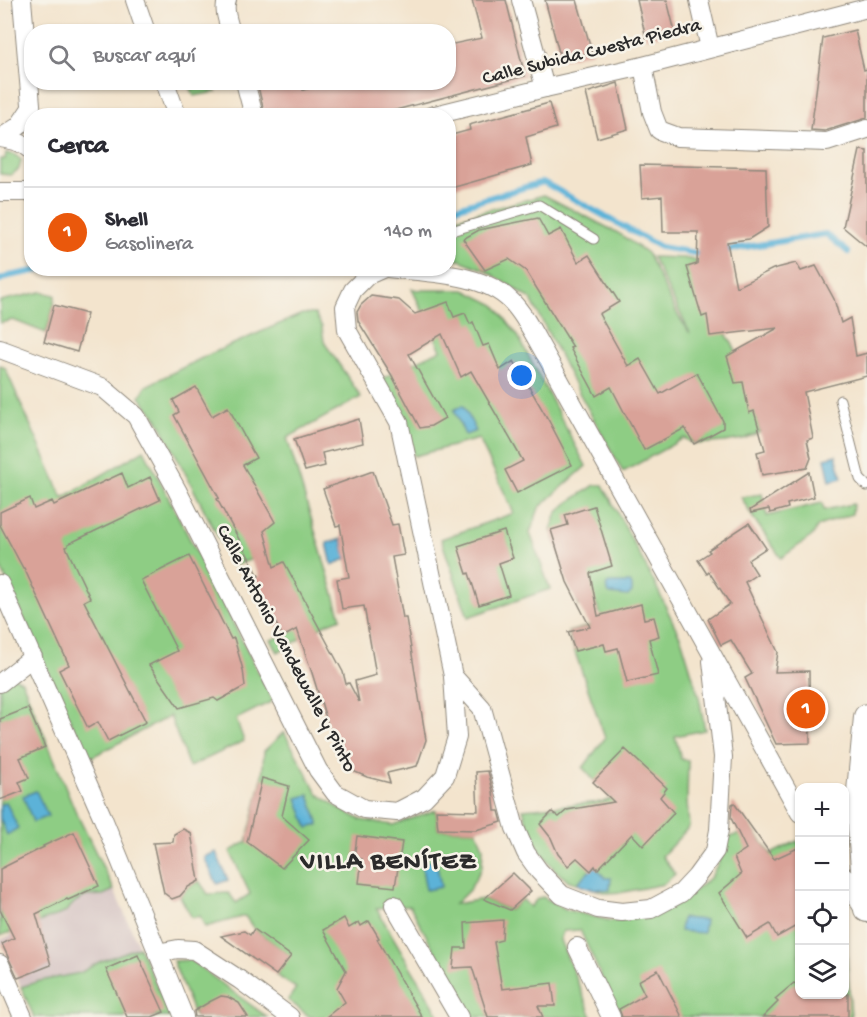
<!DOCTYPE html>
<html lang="es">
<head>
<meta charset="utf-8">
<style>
  body { margin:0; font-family:"Gochi Hand",sans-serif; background:#f7f7f7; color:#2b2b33 }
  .controls { position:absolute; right:18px; bottom:18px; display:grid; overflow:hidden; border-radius:12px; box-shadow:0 2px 4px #0004 }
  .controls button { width:54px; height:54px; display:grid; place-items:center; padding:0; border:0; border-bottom:2px solid #e1e1e2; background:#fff; color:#2b2b33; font:30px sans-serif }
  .you { position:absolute; left:522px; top:376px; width:21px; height:21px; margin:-15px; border:4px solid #fff; border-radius:50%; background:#1a73e8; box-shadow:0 0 0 9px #1a73e833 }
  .badge { display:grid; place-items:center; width:39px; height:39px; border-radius:50%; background:#ea580c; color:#fff; font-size:20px; font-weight:700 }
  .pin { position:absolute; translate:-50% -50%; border:3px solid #fff; box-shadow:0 2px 6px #0006 }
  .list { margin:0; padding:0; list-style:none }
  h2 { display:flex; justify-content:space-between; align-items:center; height:78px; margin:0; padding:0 24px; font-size:26px }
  h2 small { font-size:20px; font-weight:400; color:#7c7c81 }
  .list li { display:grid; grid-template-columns:39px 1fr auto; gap:18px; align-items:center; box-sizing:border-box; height:90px; padding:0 24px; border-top:2px solid #e1e1e2 }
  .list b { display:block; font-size:22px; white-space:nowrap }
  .list p { margin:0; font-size:20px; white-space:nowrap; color:#7c7c81 }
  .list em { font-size:20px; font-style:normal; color:#7c7c81 }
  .icon { flex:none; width:33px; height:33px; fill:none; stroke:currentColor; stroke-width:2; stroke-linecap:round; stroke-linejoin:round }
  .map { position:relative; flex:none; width:867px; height:1017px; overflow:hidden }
  .search { position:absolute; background:#fff; box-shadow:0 2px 4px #0004; left:24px; top:24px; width:432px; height:66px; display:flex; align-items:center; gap:15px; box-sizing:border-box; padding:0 21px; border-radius:24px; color:#7c7c81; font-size:22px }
  .panel { position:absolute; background:#fff; box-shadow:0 2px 4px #0004; left:24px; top:108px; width:432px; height:168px; border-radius:24px }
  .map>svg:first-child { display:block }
  .industrial { fill:#d2bfc0 }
  .green { fill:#8ecd84; stroke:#5c7c58; stroke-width:1.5 }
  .water { fill:#5bb2d8; stroke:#436e82; stroke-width:1.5 }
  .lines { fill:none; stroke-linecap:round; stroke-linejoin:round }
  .stream { stroke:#5bb2d8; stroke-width:6 }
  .building { fill:#d9a298 }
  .service-casing { stroke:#8f887c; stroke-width:11 }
  .minor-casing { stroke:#8f887c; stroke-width:20 }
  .secondary-casing { stroke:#8f887c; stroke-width:28 }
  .service { stroke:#fff; stroke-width:9 }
  .minor { stroke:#fff; stroke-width:18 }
  .secondary { stroke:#fff; stroke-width:26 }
  .labels { text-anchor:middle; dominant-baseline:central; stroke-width:5; stroke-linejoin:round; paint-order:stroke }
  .street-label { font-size:20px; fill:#2b2b2b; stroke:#f7f3e8 }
  .district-label { font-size:26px; font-weight:bold; letter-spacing:1.5px; fill:#2b2b2b; stroke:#f7f3e8 }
</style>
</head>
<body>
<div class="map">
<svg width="867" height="1017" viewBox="0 0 867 1017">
  <rect width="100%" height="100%" fill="#f7f3e8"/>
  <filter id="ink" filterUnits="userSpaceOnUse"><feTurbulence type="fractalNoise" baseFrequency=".0167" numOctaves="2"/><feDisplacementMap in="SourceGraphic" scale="12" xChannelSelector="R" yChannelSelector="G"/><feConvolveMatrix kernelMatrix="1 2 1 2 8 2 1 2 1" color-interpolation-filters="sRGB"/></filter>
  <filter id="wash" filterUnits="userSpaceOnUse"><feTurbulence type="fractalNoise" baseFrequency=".008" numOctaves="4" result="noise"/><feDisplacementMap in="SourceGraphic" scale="24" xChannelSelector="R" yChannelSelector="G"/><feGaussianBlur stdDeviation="1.35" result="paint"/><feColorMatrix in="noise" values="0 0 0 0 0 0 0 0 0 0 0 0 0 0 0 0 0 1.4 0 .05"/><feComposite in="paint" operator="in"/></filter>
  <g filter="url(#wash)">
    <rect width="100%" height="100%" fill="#f3e4cd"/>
    <!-- industrial -->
    <polygon class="industrial" points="114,890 139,947 99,962 80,973 40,981 21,987 0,940 58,914 64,913 75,902 86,896 103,895"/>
    <!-- green -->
    <g class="green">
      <polygon points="189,83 213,83 216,92 194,96"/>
      <polygon points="6,153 15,155 21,160 19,169 11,175 0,174 0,159 5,159"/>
      <polygon points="544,195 618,233 647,253 679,317 690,333 652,257 683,258 704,262 687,267 744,364 760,432 743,439 724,442 694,444 684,438 623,472 571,378 531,299 485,270 460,260 449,260 449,220"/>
      <polygon points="412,289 421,290 465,290 495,305 518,336 586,466 539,508 530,533 550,589 468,617 441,539 514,513 479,439 414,456 381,379 441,350"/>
      <polygon points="41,292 55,295 54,305 46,333 13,320 0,323 0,301"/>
      <polygon points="302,314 315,314 322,327 324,342 361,397 287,438 341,618 324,625 278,652 271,640 293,631 255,558 233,566 158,420 140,397 146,386 206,356"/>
      <polygon points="0,365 5,368 63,498 144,450 273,701 236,719 244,741 189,767 170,716 88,759 0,566"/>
      <polygon points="595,485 603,485 656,586 682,641 699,697 705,730 675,736 681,759 688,761 687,801 689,827 662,856 675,874 664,884 624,892 607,893 567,880 554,869 539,849 530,834 523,809 603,802 611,799 583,768 605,738 568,632 604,622 596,603 579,606 551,530 557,513 570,501"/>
      <polygon points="762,494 767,516 822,503 824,510 853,504 852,514 818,526 812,536 781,558 752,516 741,497"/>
      <polygon points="12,676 22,681 75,810 114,890 103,895 86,896 75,902 64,913 0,936 0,687"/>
      <polygon points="284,732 318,794 342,810 361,820 393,825 436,810 438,829 476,830 483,847 482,867 470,889 455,904 484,899 510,910 522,899 530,907 538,898 543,897 567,910 611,921 654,915 681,902 711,877 721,857 729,837 739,834 749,825 771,854 797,841 800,845 800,994 844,994 845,933 851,1017 620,1017 580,930 563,931 560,940 592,1017 471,1017 410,906 376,908 440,1017 310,1017 288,1000 296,988 276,975 290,956 254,929 245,916 205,927 200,916 192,918 180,896 188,887 199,881 208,894 229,893 236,903 250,894 230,851 247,842 262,778 264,751"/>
      <polygon points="139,947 171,1017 34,1017 21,987 40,981 80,973 99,962"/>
      <polygon points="190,960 267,1017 195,1017 173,961"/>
    </g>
    <!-- water -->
    <g class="water">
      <polygon points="463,405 476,431 465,435 454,410"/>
      <polygon points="836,455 842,478 830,481 825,458"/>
      <polygon points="342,539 346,559 332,565 327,543"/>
      <path d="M610,583H630L632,586V592L628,596L610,594C607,591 605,588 607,584Z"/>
      <polygon points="36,791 48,816 33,822 23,796"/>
      <polygon points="309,795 319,825 308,828 297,798"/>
      <polygon points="6,802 18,828 7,835 0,818 0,805"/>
      <polygon points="216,852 228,880 217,884 204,857"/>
      <polygon points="436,860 441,887 426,890 421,863"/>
      <polygon points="595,866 605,878 611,878 610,890 588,888 579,885 578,882"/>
      <polygon points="682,918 705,920 703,933 680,931"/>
    </g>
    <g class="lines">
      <!-- stream -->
      <g class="stream">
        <polyline points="448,210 543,182 660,247 701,254 705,253"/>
        <polyline points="721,251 826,234 848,252"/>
        <polyline points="0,280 9,276 50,268"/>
      </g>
    </g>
    <g id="blocks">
      <!-- building -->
      <g class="building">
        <polygon points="472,0 506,0 525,76 373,116 265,116 257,82 285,82 286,86 301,83 303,90 333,82 448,82 448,45 482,38"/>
        <polygon points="545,0 577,0 592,52 561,60"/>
        <polygon points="637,0 667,0 675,32 646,38"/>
        <polygon points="855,30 864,70 867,69 867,118 825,131 811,130 823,38"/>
        <polygon points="618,83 628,129 597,138 586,93"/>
        <polygon points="549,103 556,128 526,137 532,165 448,189 448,136 470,130 469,125"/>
        <polygon points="860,150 867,151 867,247 843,227"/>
        <polygon points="640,165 766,168 768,227 749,239 727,242 736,287 773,269 796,263 801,271 816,266 834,299 841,323 850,318 856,356 867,353 867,376 804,392 813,438 807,440 811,458 807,468 762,475 757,452 765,450 754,411 749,413 743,382 735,383 727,356 778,328 710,336 707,315 702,317 687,267 697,264 698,232 663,232 662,196 642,198"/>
        <polygon points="538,218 548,236 561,229 578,262 589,255 619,302 599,314 628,366 640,359 660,394 697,373 723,421 723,428 694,444 685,428 644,450 611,387 596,396 570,348 573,347 526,271 509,259 485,270 463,239 479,230"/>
        <polygon points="371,296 399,300 415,314 448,302 454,317 465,313 470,324 473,322 483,346 489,344 500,370 514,361 549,421 572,465 517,493 505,470 523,461 471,371 461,377 442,334 409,354 445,418 431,426 420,428 391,374 358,321 357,312 361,305"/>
        <polygon points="54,305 87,314 77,352 44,342"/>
        <polygon points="196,387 212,416 228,407 256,458 243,465 275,522 264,531 274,567 284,562 343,672 346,684 349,683 359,702 355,681 376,675 364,606 342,609 337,579 349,577 340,525 336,526 323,489 373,471 392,525 398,524 404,555 392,557 403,618 406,618 426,740 417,766 387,773 390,783 367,777 355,772 333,741 312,673 297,629 283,637 253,579 259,576 217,499 219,498 174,415 179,412 173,400"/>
        <polygon points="359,419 363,443 322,453 325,466 305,471 294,439"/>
        <polygon points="809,472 814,497 787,504 788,508 770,513 769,509 751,513 750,510"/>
        <polygon points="122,473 128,488 150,477 160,500 68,544 68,546 66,547 90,598 84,601 146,722 108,741 98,722 88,728 59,670 69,665 24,568 23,568 0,525 0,512 30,498 34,509 52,501 54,505"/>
        <polygon points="594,506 612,566 590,573 598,616 641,604 644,619 654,617 659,636 649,639 658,675 627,682 618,648 606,651 604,644 575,651 568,632 590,627 567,582 551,530 568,525 565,515"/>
        <polygon points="749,523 766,548 748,560 757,574 745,582 778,652 775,672 809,671 810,743 776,744 745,678 752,674 731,640 721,645 708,619 730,604 709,572 707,574 698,560 710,552 708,550"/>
        <polygon points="504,531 513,558 499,563 509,595 479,605 469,573 467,574 458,546"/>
        <polygon points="189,556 231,639 234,638 243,670 245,686 218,701 214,698 179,708 149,665 177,651 141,580"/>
        <polygon points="28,708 45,747 20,758 29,778 19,782 23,791 0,800 0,719"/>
        <polygon points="625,749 667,788 660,797 674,813 643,846 632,834 597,870 595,866 591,871 577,858 568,866 558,854 551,838 540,824 552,812 559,817 567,810 614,802 593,782"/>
        <polygon points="488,771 493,791 495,811 499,811 502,822 476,830 438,829 436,810 478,811 476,772"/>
        <polygon points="262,778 289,786 282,816 309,840 282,868 247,842"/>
        <polygon points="734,803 774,859 800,847 800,924 777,937 770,924 747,938 719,893 741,874 734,857 746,849 731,818 732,804"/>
        <polygon points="183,829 191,833 199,881 188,887 180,896 172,899 164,893 153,843 173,842 174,834"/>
        <polygon points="74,832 99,886 68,900 67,899 36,914 51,965 18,978 2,944 14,938 0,910 0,869 44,847 43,846"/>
        <polygon points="357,836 402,842 395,887 359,883 362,859 354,858"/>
        <polygon points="513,873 531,891 510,910 484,899"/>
        <polygon points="344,918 349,928 359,922 361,926 369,921 379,938 377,939 422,1017 326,1017 345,1002 337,988 346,971 323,930"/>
        <polygon points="503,920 502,940 494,942 502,989 552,983 555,1006 538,1006 543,1017 488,1017 472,967 453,968 455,948 466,948 465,923"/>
        <polygon points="254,929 291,956 276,975 221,936 244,931 250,935"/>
        <polygon points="138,955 164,1012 152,1017 127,1017 106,969"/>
        <polygon points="658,970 682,1017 622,1017 619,1009 645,995 638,981"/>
        <polygon points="794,983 800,987 800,994 848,994 848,1017 763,1017 778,1002 775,999"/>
        <polygon points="221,996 228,997 239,1003 248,1017 195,1017 194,1011 211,1001"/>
      </g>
    </g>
  </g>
  <g filter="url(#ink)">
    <use href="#blocks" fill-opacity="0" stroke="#8f887c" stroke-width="1.5"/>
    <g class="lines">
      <!-- service casing -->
      <g class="service-casing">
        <g id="service">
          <polyline points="448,232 539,205 594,239"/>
          <polyline points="840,400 860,479 867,486"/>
        </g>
      </g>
      <!-- minor casing -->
      <g class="minor-casing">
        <g id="minor">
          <polyline points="22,0 32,116"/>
          <polyline points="135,0 146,32"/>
          <path d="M227,0C223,10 228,21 231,32"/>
          <polyline points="521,0 545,88"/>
          <polyline points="699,0 710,48"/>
          <polyline points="643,66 652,112 659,130 678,137 827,142 867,129"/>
          <polyline points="165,82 177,116"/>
          <polyline points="245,82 254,116"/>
          <polyline points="431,116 545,88 643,66 867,8"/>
          <path d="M0,138C12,140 22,142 32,151"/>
          <polyline points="1,138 19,126 31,108"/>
          <polyline points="0,192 32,192"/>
          <path d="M388,268C426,273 483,272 511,301C525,315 534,335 544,352L800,813"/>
          <polyline points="0,349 102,387 136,416 177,490 318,770 335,793 364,809 397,812 424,798 445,776 457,737 453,676 399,422 347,330 345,307 353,290 368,275 384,268"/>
          <polyline points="0,584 102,816 184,1017"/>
          <polyline points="453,676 482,708 515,828 526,853 539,871 562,895 598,909 622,912 651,909 681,893 696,877 715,851 719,830 723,757 712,661"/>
          <polyline points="0,683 33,657"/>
          <polyline points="844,876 865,911"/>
          <polyline points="394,905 459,1017"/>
          <polyline points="577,947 611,1017"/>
          <polyline points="157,953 178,949 194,950 240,980 290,1017"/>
          <polyline points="0,964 23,1017"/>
        </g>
      </g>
      <!-- secondary casing -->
      <g class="secondary-casing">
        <polyline id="secondary" points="867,717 859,802 867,909"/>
      </g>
      <!-- service -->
      <use href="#service" class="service"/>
      <!-- minor -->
      <use href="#minor" class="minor"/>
      <!-- secondary -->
      <use href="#secondary" class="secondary"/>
    </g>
  </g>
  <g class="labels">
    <!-- street labels -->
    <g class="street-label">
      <text transform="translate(592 53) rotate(-14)">Calle Subida Cuesta Piedra</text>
      <text transform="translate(285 649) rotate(62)">Calle Antonio Vandewalle y Pinto</text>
    </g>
    <!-- district labels -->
    <g class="district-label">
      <text x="389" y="863">VILLA BENÍTEZ</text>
    </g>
  </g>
</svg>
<div class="controls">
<button>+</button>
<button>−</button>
<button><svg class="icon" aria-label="locate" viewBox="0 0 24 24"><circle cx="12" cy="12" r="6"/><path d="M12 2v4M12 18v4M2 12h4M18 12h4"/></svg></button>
<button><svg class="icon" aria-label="layers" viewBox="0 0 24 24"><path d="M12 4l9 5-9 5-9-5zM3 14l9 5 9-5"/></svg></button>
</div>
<div class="you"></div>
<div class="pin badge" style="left:806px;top:709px">1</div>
<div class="search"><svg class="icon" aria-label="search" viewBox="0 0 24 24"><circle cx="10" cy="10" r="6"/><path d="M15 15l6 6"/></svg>Buscar aquí</div>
<section class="panel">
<h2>Cerca<small></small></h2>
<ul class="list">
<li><span class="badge">1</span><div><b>Shell</b><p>Gasolinera</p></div><em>140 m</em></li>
</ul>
</section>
</div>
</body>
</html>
